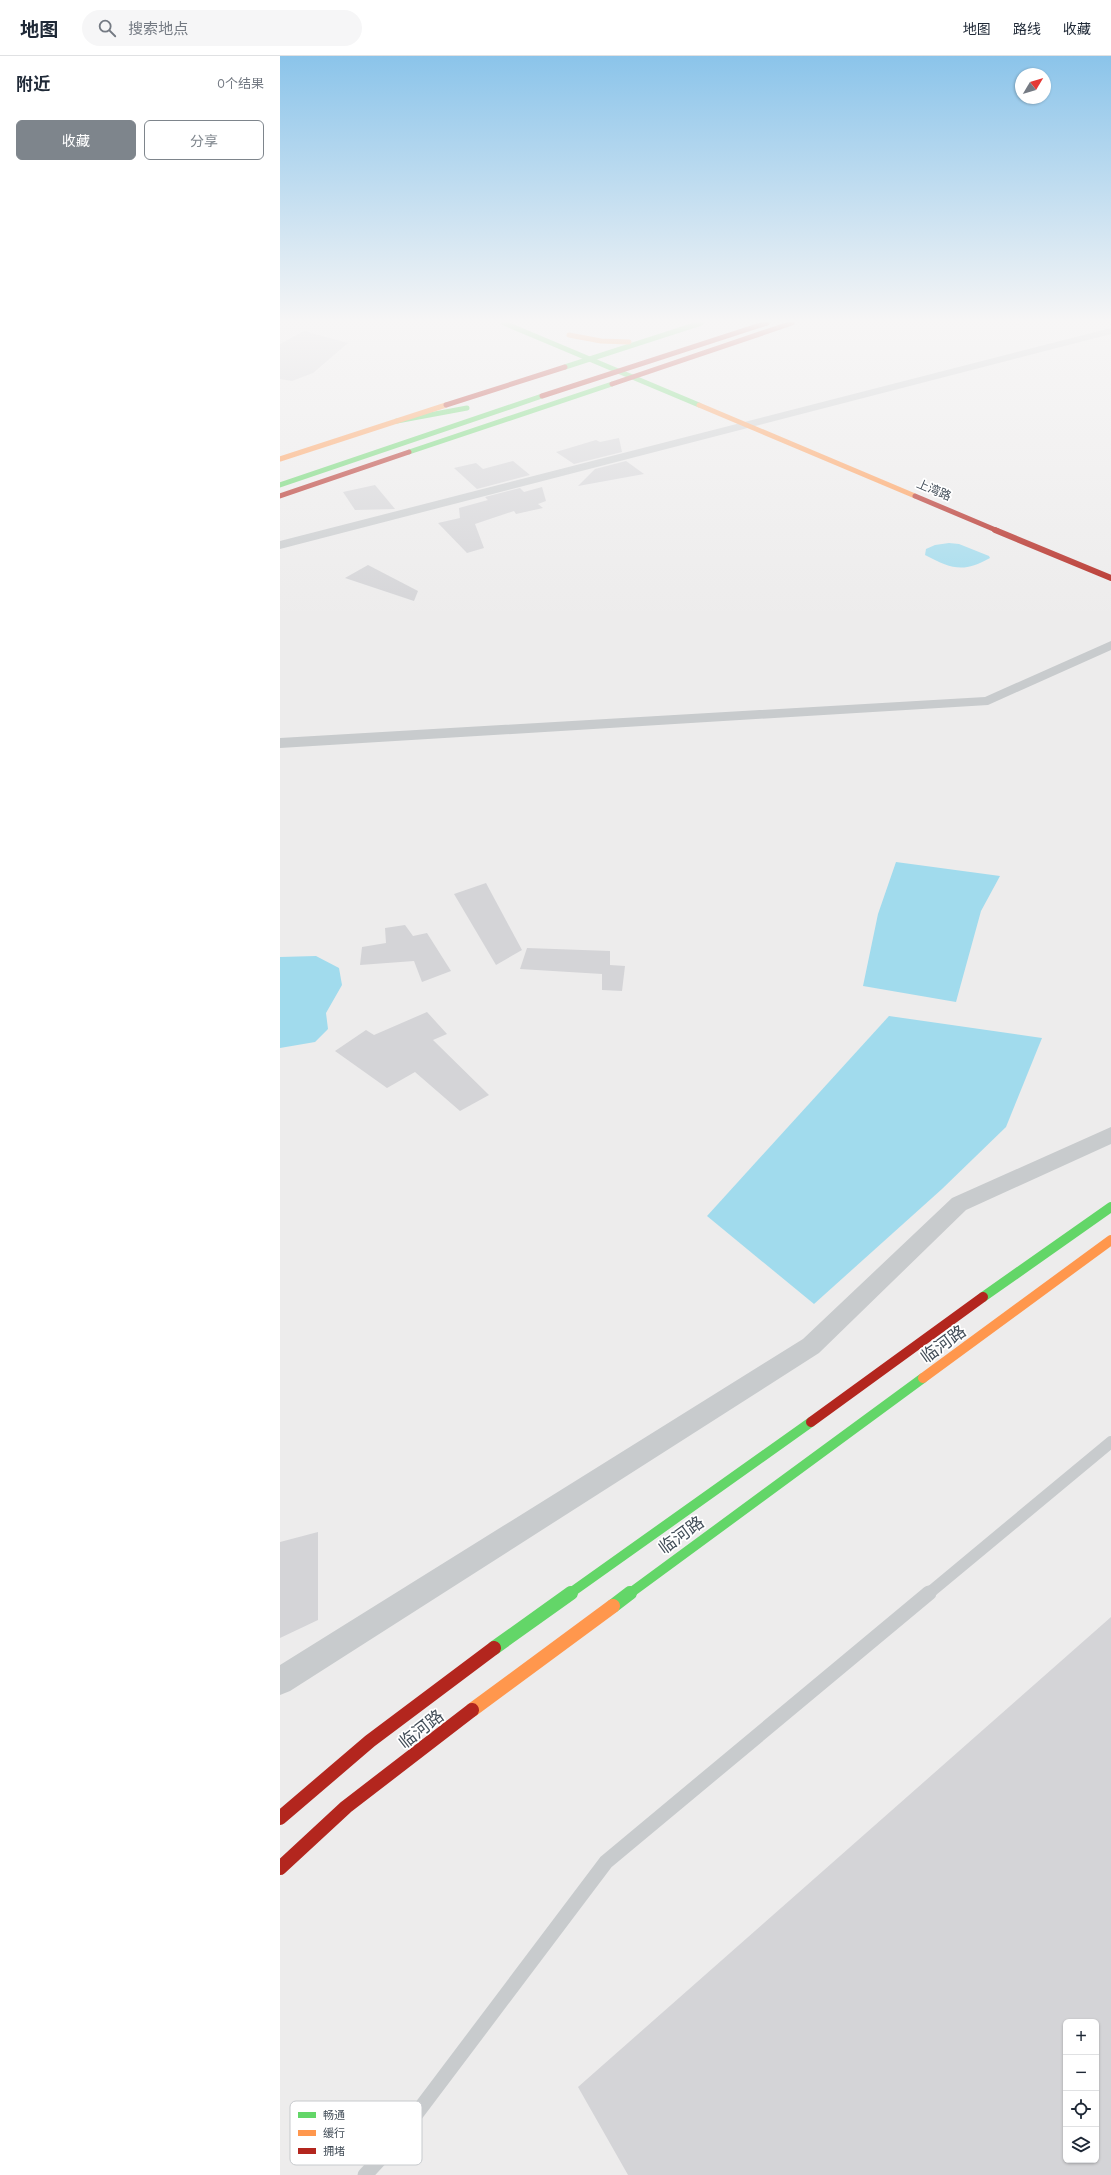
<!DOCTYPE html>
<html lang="zh">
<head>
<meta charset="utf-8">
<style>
  body { margin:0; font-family:"Work Sans","Noto Sans SC",sans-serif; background:#f6f6f7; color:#1f2937 }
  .controls { position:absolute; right:12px; bottom:12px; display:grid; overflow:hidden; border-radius:6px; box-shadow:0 1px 3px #0004 }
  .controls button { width:36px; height:36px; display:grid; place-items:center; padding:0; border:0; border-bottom:1px solid #e0e1e3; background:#fff; color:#1f2937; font:20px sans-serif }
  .compass { position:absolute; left:735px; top:12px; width:36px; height:36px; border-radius:50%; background:#fff; box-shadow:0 1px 3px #0004; rotate:52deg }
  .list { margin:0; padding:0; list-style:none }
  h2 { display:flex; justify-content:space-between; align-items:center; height:52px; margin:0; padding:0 16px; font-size:17px }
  h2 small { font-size:13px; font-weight:400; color:#747a83 }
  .actions { display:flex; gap:8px; padding:12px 16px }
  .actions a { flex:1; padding:9px 0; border:1px solid #7e858c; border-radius:6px; text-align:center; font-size:14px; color:#7e858c }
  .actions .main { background:#7e858c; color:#fff }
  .icon { flex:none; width:22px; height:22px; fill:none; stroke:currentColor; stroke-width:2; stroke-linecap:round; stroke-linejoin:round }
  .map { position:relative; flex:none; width:831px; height:2119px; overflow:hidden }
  header { display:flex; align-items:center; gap:24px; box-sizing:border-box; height:56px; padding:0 20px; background:#fff; border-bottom:1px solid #e0e1e3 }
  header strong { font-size:19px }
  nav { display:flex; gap:22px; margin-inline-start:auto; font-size:14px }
  .search { width:280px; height:36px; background:#f6f6f7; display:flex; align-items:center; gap:10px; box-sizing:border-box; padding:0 14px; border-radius:22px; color:#747a83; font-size:15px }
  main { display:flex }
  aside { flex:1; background:#fff }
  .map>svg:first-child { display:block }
  .water { fill:#a1dbed }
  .building { fill:#d4d4d7; fill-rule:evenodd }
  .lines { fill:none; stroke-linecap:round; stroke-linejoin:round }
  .lane-far1 { stroke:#c8cbcd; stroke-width:12 }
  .lane { stroke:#c8cbcd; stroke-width:15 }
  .street { fill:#c8cbcd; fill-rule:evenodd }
  .fast-far2 { stroke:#63d668; stroke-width:5 }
  .fast-far1 { stroke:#63d668; stroke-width:10 }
  .fast { stroke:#63d668; stroke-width:14 }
  .slow-far2 { stroke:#ff974d; stroke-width:5 }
  .slow-far1 { stroke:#ff974d; stroke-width:10 }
  .slow { stroke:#ff974d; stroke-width:14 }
  .jam-far3 { stroke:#b3261e; stroke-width:5 }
  .jam-far2 { stroke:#b3261e; stroke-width:6 }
  .jam-far1 { stroke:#b3261e; stroke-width:10 }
  .jam { stroke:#b3261e; stroke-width:14 }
  .labels { text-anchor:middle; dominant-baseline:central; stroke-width:3.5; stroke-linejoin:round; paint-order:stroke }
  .far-street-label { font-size:12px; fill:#434e59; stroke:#fff }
  .near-street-label { font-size:17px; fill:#434e59; stroke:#fff }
  .key { fill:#fff; stroke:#c7cacd; stroke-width:1 }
  .key-label { font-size:11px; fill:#434e59 }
</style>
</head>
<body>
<header>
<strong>地图</strong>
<div class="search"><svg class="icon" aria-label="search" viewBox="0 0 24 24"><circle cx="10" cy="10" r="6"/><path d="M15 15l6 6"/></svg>搜索地点</div>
<nav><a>地图</a><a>路线</a><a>收藏</a></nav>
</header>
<main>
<aside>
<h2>附近<small>0个结果</small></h2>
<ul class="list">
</ul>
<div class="actions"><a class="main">收藏</a><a>分享</a></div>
</aside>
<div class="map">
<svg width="831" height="2119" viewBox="0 0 831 2119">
  <rect width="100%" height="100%" fill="#edecec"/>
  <!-- water -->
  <g class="water">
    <path d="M669,487L679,488L709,500L710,502C683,517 672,513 645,499L646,493L655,489Z"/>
    <polygon points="616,806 720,820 701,855 676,946 583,930 598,858"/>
    <polygon points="36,900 59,912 62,929 46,957 48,973 35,986 0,992 0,901"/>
    <polygon points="609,960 762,982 726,1071 662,1133 534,1248 427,1160"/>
  </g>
  <!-- building -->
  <g class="building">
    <polygon points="24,275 68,287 33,317 12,325 0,323 0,288"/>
    <polygon points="339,382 342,396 294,408 276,396 316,384 320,386"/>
    <polygon points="233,405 250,419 197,433 174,412 196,407 203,413"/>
    <polygon points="346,405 364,418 298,430 315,413"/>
    <polygon points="95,429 115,453 75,454 63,436"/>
    <polygon points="262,431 266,445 258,448 263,452 236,458 234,455 195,468 204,492 187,497 158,467 180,462 179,452 208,444 205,441 240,432 244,436"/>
    <polygon points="88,509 138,535 134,545 65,522"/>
    <polygon points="206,827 242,894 216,909 174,838"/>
    <polygon points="125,869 133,880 147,877 171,915 142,926 134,905 80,909 82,891 106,887 105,872"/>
    <polygon points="247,892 330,895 330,909 345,910 342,935 322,934 322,918 240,913"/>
    <polygon points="147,956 167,978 153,984 209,1039 180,1055 135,1016 107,1032 55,995 86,974 94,979"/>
    <polygon points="38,1476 38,1564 0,1582 0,1486"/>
    <path d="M831,1561V2119H348L298,2031ZM786,1966H816V2104H786Z"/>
  </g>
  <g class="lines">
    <!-- lane-far1 -->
    <polyline class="lane-far1" points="648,1538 831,1386"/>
    <!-- lane -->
    <polyline class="lane" points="85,2119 112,2090 326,1806 649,1537"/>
    <!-- street -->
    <g class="street">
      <polygon points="831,272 831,278 0,493 0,485"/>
      <polygon points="831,585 831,594 708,649 0,692 0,682 705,641"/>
      <polygon points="831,1071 831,1088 686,1154 539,1297 10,1635 0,1639 0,1609 523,1283 672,1142"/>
    </g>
    <!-- fast-far2 -->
    <g class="fast-far2">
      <polyline points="224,267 419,349"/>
      <polyline points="285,311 421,267"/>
      <polyline points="117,365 187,352"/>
      <polyline points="129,396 332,328"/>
      <polyline points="0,429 262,340"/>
    </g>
    <!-- fast-far1 -->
    <g class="fast-far1">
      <polyline points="703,1241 831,1151"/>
      <polyline points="289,1538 531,1366"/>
      <polyline points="349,1538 643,1322"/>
    </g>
    <!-- fast -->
    <g class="fast">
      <polyline points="333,1550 350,1537"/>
      <polyline points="214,1592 291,1537"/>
    </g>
    <!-- slow-far2 -->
    <g class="slow-far2">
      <polyline points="289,279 321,285 349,286"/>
      <polyline points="419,349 635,440"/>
      <polyline points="0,403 166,349"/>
    </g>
    <!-- slow-far1 -->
    <polyline class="slow-far1" points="643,1322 831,1184"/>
    <!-- slow -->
    <polyline class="slow" points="192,1654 333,1550"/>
    <!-- jam-far3 -->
    <g class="jam-far3">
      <polyline points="332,328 512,267"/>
      <polyline points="262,340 487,267"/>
      <polyline points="166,349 285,311"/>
      <polyline points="0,440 129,396"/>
      <polyline points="635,440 718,475"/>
    </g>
    <!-- jam-far2 -->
    <polyline class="jam-far2" points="715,474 831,522"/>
    <!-- jam-far1 -->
    <polyline class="jam-far1" points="531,1366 703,1241"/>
    <!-- jam -->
    <g class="jam">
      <polyline points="0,1762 90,1685 214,1592"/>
      <polyline points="0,1812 66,1751 192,1654"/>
    </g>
  </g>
  <!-- sky -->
  <linearGradient id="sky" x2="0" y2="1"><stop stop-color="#8bc4ea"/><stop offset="0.47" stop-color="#f7f6f6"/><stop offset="1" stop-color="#f7f6f6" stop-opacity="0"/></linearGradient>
  <rect width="831" height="564" fill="url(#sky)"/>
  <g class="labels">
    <!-- far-street labels -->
    <g class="far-street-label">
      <text transform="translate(654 434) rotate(23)">上湾路</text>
    </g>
    <!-- near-street labels -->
    <g class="near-street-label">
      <text transform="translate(663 1288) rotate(-36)">临河路</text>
      <text transform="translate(401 1479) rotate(-36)">临河路</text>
      <text transform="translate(141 1673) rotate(-38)">临河路</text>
    </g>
  </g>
  <!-- legend -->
  <rect x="10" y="2045" width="132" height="64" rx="6" class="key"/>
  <rect x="18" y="2056" width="18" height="6" fill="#63d668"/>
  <rect x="18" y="2074" width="18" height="6" fill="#ff974d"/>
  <rect x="18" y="2092" width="18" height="6" fill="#b3261e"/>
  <g class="key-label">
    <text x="43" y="2063">畅通</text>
    <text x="43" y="2081">缓行</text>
    <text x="43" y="2099">拥堵</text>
  </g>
</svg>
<div class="controls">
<button>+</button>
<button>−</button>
<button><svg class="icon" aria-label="locate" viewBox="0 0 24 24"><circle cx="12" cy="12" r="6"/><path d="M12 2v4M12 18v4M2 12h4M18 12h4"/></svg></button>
<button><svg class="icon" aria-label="layers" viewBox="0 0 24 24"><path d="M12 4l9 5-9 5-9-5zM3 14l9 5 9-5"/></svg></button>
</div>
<svg class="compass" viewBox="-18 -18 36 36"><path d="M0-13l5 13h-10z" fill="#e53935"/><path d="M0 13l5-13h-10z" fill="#747a83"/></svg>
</div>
</main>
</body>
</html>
